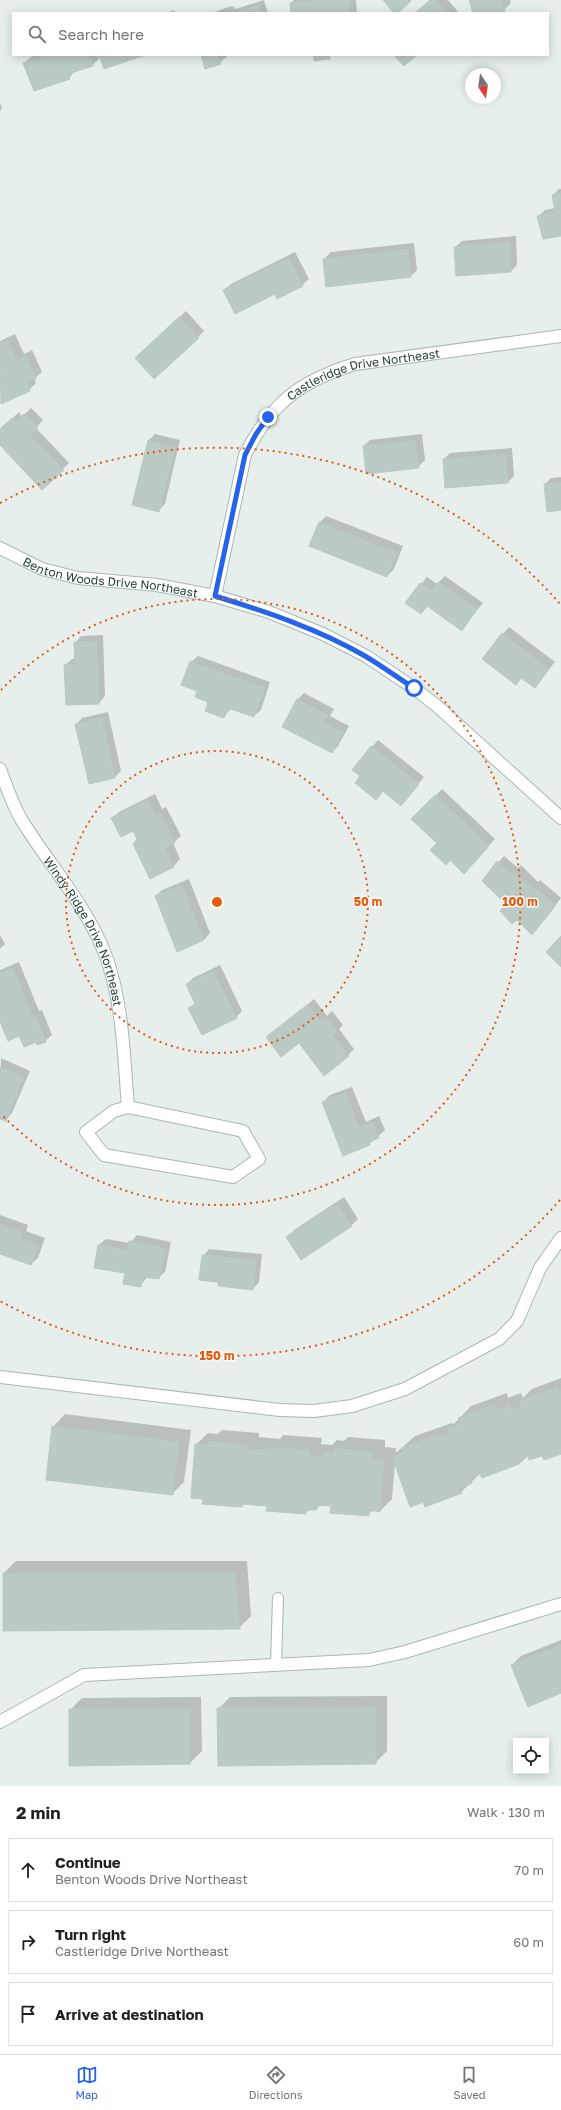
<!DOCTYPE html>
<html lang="en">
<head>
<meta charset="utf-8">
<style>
  body { margin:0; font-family:"Golos Text",sans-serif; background:#f6f6f6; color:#202124 }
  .controls { position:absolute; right:12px; bottom:12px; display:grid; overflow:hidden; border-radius:0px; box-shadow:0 2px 10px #0003 }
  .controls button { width:36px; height:36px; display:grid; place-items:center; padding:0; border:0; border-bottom:1px solid #e0e0e0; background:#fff; color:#202124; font:20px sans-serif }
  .compass { position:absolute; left:465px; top:68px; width:36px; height:36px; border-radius:50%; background:#fff; box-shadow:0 2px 10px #0003; rotate:167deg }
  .stop { position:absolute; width:12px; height:12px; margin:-9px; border:3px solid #2563eb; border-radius:50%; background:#fff }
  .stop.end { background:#2563eb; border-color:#fff; box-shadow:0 1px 4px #0008 }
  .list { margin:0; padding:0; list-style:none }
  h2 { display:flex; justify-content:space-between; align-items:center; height:52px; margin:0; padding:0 16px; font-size:17px }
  h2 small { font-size:13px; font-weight:400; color:#757577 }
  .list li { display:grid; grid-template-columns:26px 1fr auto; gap:12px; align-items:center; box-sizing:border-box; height:64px; margin:0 8px 8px; padding:0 8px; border:1px solid #e0e0e0; border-radius:0px }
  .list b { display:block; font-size:15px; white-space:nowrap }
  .list p { margin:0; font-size:13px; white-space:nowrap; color:#757577 }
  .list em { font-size:13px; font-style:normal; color:#757577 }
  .icon { flex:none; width:22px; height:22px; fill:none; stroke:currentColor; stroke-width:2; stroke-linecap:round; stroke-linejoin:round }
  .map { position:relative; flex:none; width:561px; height:1786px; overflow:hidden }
  .search { position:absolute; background:#fff; box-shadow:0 2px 10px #0003; left:12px; right:12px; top:12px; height:44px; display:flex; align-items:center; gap:10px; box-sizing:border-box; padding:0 14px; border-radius:0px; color:#757577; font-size:15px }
  .sheet { height:268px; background:#fff }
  nav { display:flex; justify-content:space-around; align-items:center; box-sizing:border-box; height:56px; border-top:1px solid #e0e0e0; background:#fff; font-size:11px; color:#757577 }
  nav a { display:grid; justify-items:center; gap:2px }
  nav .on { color:#2563eb }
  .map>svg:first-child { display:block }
  .shadow { fill:#0003 }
  .building { fill:#bbcac4; stroke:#b8c9c2 }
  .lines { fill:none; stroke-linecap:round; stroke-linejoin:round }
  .service-casing { stroke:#a8b8b2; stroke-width:12 }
  .minor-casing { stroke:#a8b8b2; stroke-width:14 }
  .service { stroke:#fff; stroke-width:10 }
  .minor { stroke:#fff; stroke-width:12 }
  .route { stroke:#2563eb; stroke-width:5 }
  .ring { fill:none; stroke:#e8590c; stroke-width:2; stroke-dasharray:2 4 }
  .labels { text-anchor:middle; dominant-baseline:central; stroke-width:3; stroke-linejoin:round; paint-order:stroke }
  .street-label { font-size:12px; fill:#24423a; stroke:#f7fbf9 }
  .centre { fill:#e8590c; stroke:#f7fbf9; stroke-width:2 }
  .ring-label { font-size:12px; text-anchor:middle; font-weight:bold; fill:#e8590c; stroke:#f7fbf9; stroke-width:3; stroke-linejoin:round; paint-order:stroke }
</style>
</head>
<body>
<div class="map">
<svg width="561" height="1786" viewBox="0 0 561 1786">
  <rect width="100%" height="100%" fill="#e6efeb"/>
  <!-- shadow -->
  <g class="shadow">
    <polygon points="264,0 268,13 211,13 232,6 236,9"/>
    <polygon points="294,0 356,0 357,13 292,13 291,3"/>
    <polygon points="430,0 448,0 459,13 415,13"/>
    <polygon points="470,0 510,0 511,3 504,10 494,13 474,13"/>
    <polygon points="174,10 175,13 167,13"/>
    <polygon points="36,55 98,55 99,59 92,65 75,71 69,78 24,63 31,57"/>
    <polygon points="202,55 226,55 227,56 220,63"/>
    <polygon points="0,102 2,109 0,111"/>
    <polygon points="559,189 561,189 561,235 539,216 545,210 555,208 553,195"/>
    <polygon points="516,236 517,265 511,271 455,247 462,241"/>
    <polygon points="414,243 417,270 411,276 324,259 331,252"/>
    <polygon points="295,252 309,279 302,285 275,293 224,290 231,284"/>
    <polygon points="186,311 204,331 198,337 136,358"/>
    <polygon points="15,334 24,354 32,350 42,372 34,379 36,383 29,390 1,402 0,341"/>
    <polygon points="31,408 43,420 36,428 69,463 42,489 0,443 0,430 19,412 22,417"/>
    <polygon points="155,434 180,440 165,504 158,511 149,440"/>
    <polygon points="422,434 425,460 418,467 364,446 370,440"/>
    <polygon points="512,448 514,476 508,482 444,459 450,453"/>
    <polygon points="561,477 561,509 545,484 551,478"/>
    <polygon points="326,516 403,546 394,569 387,576 311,545 320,522"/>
    <polygon points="445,576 483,603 462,629 428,605 421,613 406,603 427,577 437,584"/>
    <polygon points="509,627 555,662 535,686 522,677 516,684 483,658"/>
    <polygon points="103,635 105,696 99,703 67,704 65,665 72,659 76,659 75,643 81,636"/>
    <polygon points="198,656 270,682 261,710 254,716 231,708 224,717 198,690 191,662"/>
    <polygon points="304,693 334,709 330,716 349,726 338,746 332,752 298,699"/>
    <polygon points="108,712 121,771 115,777 90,783 76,725 82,718"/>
    <polygon points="378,740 424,777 401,805 353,769"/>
    <polygon points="442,789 495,839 470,866 438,843 413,819"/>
    <polygon points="155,794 162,809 166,807 181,836 173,843 180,859 174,866 151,877 134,829 112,818 119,812"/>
    <polygon points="504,856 518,868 521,865 538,882 540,880 561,898 532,934 507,904 483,880"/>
    <polygon points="189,879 210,933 204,940 156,896 162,890"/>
    <polygon points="0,935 5,944 0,949"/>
    <polygon points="19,962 39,1011 42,1010 52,1035 45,1041 20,1035 0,1018 0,970"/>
    <polygon points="220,965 242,1011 236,1017 190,1008 196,1002 187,985 193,978"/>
    <polygon points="314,999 327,1016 332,1011 343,1025 339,1029 354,1049 348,1055 299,1042 267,1037"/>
    <polygon points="1,1058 30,1071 12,1113 6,1120 0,1117"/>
    <polygon points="352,1087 366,1122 379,1116 385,1130 369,1144 323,1102 330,1095"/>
    <polygon points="344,1197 358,1219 352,1225 301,1258 288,1237 294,1230"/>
    <polygon points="0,1215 28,1225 26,1231 45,1238 38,1258 31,1264 0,1253"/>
    <polygon points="137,1235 171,1242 165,1272 158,1278 148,1276 140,1286 126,1273 95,1267 99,1245 106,1239 130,1243"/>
    <polygon points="209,1249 262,1254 259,1282 253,1289 203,1256"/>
    <polygon points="561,1378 561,1452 529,1455 519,1464 481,1473 461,1492 395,1462 392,1499 380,1511 373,1510 368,1515 332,1505 321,1504 316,1509 310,1509 305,1513 268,1505 245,1503 242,1506 204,1498 196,1445 208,1433 218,1434 222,1430 259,1433 259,1437 280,1439 283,1435 322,1438 321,1444 332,1445 337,1440 344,1441 348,1437 385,1440 385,1447 396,1448 396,1453 415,1436 452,1423 454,1424 471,1406 507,1393 508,1398 521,1393 523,1398 532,1389"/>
    <polygon points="65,1414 191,1430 184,1482 172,1494 53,1427"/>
    <polygon points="16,1561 247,1561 251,1616 239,1628 4,1573"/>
    <polygon points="561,1640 561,1692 512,1665 521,1656"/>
    <polygon points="387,1696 387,1751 375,1763 218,1709 230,1697"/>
    <polygon points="201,1697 202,1751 190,1763 70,1710 82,1698"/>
  </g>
  <!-- building -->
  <g class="building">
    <polygon points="318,0 349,0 350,13 291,13 290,3"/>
    <polygon points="383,0 410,0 411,1 398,13 394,13"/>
    <polygon points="430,0 436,0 447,13 415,13"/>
    <polygon points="469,0 502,0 505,11 498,13 473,13"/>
    <polygon points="258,5 260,13 235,13"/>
    <polygon points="48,55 89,55 93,66 68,74 70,79 34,91 23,63"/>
    <polygon points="99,55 145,55 104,69"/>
    <polygon points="201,55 217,55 221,64 205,69"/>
    <polygon points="314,55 330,55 330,59 314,61"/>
    <polygon points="394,55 417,55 404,66"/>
    <polygon points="561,193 561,236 543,239 537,216 555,212 552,195"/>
    <polygon points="510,242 511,272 456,276 454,247"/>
    <polygon points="408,249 411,277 326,287 323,259"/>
    <polygon points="289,258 303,286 277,299 275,294 235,314 223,290"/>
    <polygon points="179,317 199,338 154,379 135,358"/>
    <polygon points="8,340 17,360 26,355 36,379 27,383 30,391 1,404 0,343"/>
    <polygon points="24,414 38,427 30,435 64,470 42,490 0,445 0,429 12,418 16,422"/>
    <polygon points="148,440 175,447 159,512 132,505"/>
    <polygon points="415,440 419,468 366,474 363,446"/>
    <polygon points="506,454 508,483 445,488 443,459"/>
    <polygon points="561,482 561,510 547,512 544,484"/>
    <polygon points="319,522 397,553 387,577 309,546"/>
    <polygon points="438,582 477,609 462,631 427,606 421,614 405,603 420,583 432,591"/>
    <polygon points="502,633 549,669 535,688 521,678 516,685 482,659"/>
    <polygon points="97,641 99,704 66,705 64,665 75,664 74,642"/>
    <polygon points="190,661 265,688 254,717 228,708 224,718 205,711 208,702 195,697 197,691 181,685"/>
    <polygon points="297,699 328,715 324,723 343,732 332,753 282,727"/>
    <polygon points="102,718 115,778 89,784 75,724"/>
    <polygon points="371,746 419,784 401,806 383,791 376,800 355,783 360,776 352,770"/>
    <polygon points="435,795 489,846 464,874 450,860 446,865 430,850 437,843 411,819"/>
    <polygon points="148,800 155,815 160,813 175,843 165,848 174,867 150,879 133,844 137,839 133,831 121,837 111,818"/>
    <polygon points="497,861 511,874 514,871 531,887 532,886 556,905 532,935 517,920 512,924 500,911 506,904 482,881"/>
    <polygon points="182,885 204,940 177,952 155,896"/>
    <polygon points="561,936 561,967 546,952"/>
    <polygon points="13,968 33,1016 35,1015 46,1042 37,1045 36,1042 24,1047 19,1036 8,1041 0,1021 0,973"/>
    <polygon points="213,971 237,1018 202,1035 188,1008 195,1004 186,984"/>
    <polygon points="307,1005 320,1021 326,1017 337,1032 332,1035 349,1056 324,1076 299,1043 281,1057 266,1037"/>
    <polygon points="0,1067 24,1077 6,1121 0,1119"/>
    <polygon points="346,1093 359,1127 373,1122 379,1138 368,1142 370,1145 343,1156 322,1102"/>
    <polygon points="337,1203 352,1226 301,1260 286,1237"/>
    <polygon points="0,1224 22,1232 20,1238 39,1245 31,1265 0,1254"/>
    <polygon points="129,1241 165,1248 159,1279 143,1277 141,1287 123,1284 125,1273 94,1268 98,1245 127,1250"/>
    <polygon points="202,1255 256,1260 253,1290 219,1286 217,1282 199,1280"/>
    <polygon points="557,1387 559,1392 561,1391 561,1454 544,1460 542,1456 529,1460 528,1456 518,1460 519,1464 482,1478 480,1474 470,1477 472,1483 460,1488 462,1493 425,1507 423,1502 410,1507 392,1456 403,1452 402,1448 439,1434 443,1436 450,1434 448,1428 460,1424 458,1418 495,1404 496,1410 509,1405 511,1410 521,1406 519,1401"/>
    <polygon points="52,1426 179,1442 173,1495 46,1480"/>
    <polygon points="209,1441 248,1445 247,1449 268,1450 270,1447 310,1450 309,1456 321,1457 324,1452 334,1453 335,1448 373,1452 373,1459 384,1460 380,1512 369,1510 369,1516 330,1513 331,1506 320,1505 316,1510 306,1510 306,1514 266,1511 267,1506 242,1504 242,1507 202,1504 203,1499 191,1498 195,1444 207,1445"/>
    <polygon points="3,1573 235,1573 240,1629 3,1631"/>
    <polygon points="561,1645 561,1693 528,1707 511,1665"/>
    <polygon points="375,1707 376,1764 218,1766 217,1708"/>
    <polygon points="69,1709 190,1709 190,1764 69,1766"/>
  </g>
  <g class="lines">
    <!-- service casing -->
    <g class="service-casing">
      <polyline id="service" points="276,1665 278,1598"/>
    </g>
    <!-- minor casing -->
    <g class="minor-casing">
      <g id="minor">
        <path id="s1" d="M0,548L42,569L78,578L157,585L215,596L269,612L323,634L366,656L414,688L437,706L561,818"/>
        <path id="s2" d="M215,596L245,455C271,403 300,381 355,364L561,336"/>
        <path id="s3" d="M0,769C6,786 12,803 21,819C49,865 89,908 107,959C123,1006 124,1058 128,1107"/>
        <polygon points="128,1107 243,1131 259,1159 233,1177 104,1155 86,1132 114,1111"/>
        <polyline points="0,1377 280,1410 314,1411 352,1406 405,1389 499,1339 517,1321 540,1268 561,1238"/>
        <polyline points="0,1722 84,1675 369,1660 405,1652 561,1604"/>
      </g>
    </g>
    <!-- service -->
    <use href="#service" class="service"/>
    <!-- minor -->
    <use href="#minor" class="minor"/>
  </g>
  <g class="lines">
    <!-- route -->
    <path class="route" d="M268,417L256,434L245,455L215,596C267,612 318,629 365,656C382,666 398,678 414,688"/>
  </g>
  <!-- distance rings -->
  <g class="ring">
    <circle cx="217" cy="902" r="151"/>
    <path d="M1 690A303 303 0 1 1 1 1114"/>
    <path d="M560 1200A454 454 0 0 1 0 1301M0 503A454 454 0 0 1 560 604"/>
  </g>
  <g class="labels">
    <!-- street labels -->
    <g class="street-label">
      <text stroke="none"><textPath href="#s2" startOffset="297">Castleridge Drive Northeast</textPath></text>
      <text stroke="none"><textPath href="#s1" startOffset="116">Benton Woods Drive Northeast</textPath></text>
      <text stroke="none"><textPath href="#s3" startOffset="184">Windy Ridge Drive Northeast</textPath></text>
    </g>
  </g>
  <circle cx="217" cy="902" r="6" class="centre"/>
  <g class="ring-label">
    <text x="368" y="906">50 m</text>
    <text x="520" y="906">100 m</text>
    <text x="217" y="1360">150 m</text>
  </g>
</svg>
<div class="controls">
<button><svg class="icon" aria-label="locate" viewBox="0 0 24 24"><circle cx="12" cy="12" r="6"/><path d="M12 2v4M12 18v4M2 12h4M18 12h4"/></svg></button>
</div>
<svg class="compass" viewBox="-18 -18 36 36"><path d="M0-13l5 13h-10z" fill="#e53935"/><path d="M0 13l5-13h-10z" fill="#757577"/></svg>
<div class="stop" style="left:414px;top:688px"></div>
<div class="stop end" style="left:268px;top:417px"></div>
<div class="search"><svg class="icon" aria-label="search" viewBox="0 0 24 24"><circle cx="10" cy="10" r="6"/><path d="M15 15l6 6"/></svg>Search here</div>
</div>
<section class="sheet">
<h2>2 min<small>Walk · 130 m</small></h2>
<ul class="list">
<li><svg class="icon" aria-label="ahead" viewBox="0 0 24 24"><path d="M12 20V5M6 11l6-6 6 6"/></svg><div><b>Continue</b><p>Benton Woods Drive Northeast</p></div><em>70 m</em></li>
<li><svg class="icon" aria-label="right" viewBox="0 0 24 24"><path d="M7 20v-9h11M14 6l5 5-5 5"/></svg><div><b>Turn right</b><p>Castleridge Drive Northeast</p></div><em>60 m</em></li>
<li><svg class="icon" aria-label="arrive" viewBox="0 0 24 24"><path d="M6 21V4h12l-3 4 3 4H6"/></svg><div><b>Arrive at destination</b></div></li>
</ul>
</section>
<nav>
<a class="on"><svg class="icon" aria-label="map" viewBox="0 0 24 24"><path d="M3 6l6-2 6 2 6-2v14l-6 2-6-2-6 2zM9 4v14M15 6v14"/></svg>Map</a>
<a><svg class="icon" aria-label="directions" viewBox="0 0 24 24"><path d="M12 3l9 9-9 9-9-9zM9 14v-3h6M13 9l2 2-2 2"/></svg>Directions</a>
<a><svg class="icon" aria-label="saved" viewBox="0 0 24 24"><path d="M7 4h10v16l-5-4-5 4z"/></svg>Saved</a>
</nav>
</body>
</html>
